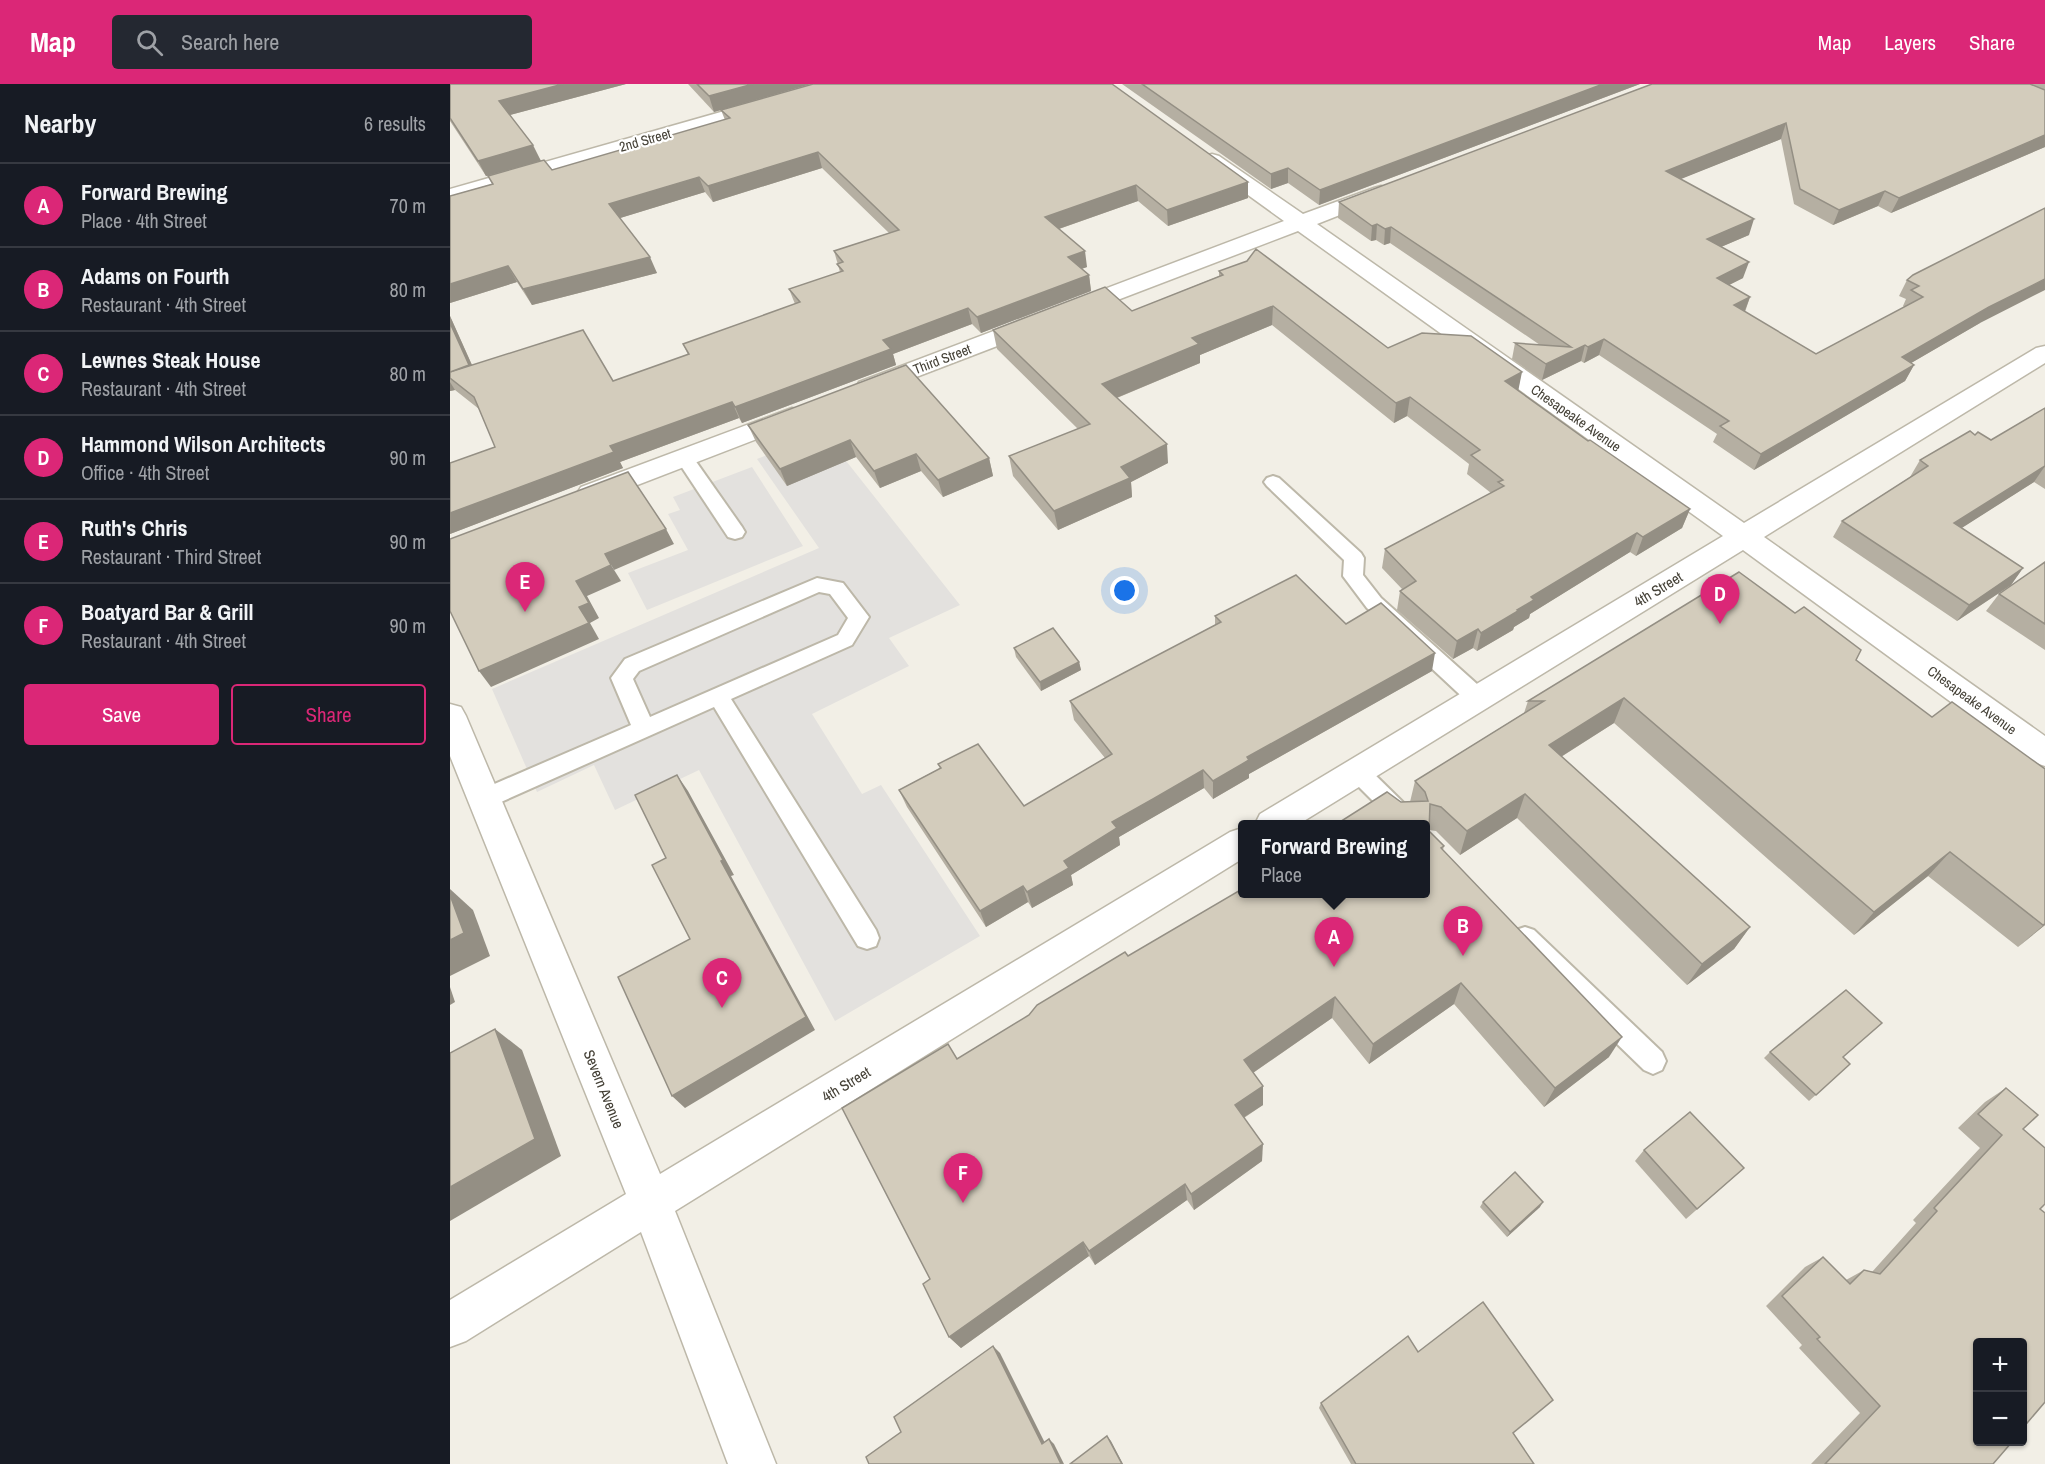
<!DOCTYPE html>
<html lang="en">
<head>
<meta charset="utf-8">
<style>
  body { margin:0; font-family:"Archivo Narrow",sans-serif; background:#242831; color:#f1f3f6 }
  .controls { position:absolute; right:18px; bottom:18px; display:grid; overflow:hidden; border-radius:6px; box-shadow:0 2px 4px #0004 }
  .controls button { width:54px; height:54px; display:grid; place-items:center; padding:0; border:0; border-bottom:2px solid #363941; background:#171b24; color:#f1f3f6; font:30px sans-serif }
  .you { position:absolute; left:675px; top:507px; width:21px; height:21px; margin:-15px; border:4px solid #fff; border-radius:50%; background:#1a73e8; box-shadow:0 0 0 9px #1a73e833 }
  .badge { display:grid; place-items:center; width:39px; height:39px; border-radius:50%; background:#db2777; color:#fff; font-size:20px; font-weight:700 }
  .pin { position:absolute; translate:-50% -50px; filter:drop-shadow(0 2px 3px #0008) }
  .pin::after { content:''; position:absolute; top:32px; width:21px; height:18px; background:inherit; clip-path:polygon(0 0,100% 0,50% 100%) }
  .popup { position:absolute; left:788px; top:736px; width:192px; height:78px; box-sizing:border-box; display:grid; place-content:center; border-radius:6px; background:#171b24; filter:drop-shadow(0 2px 4px #0005); font-size:20px; white-space:nowrap; color:#9ea1a6 }
  .popup b { font-size:22px; color:#f1f3f6 }
  .popup::after { content:''; position:absolute; left:50%; top:100%; margin-left:-12px; border:12px solid transparent; border-top-color:#171b24 }
  .list { margin:0; padding:0; list-style:none }
  h2 { display:flex; justify-content:space-between; align-items:center; height:78px; margin:0; padding:0 24px; font-size:26px }
  h2 small { font-size:20px; font-weight:400; color:#9ea1a6 }
  .list li { display:grid; grid-template-columns:39px 1fr auto; gap:18px; align-items:center; box-sizing:border-box; height:84px; padding:0 24px; border-top:2px solid #363941 }
  .list b { display:block; font-size:22px; white-space:nowrap }
  .list p { margin:0; font-size:20px; white-space:nowrap; color:#9ea1a6 }
  .list em { font-size:20px; font-style:normal; color:#9ea1a6 }
  .actions { display:flex; gap:12px; padding:18px 24px }
  .actions a { flex:1; padding:14px 0; border:2px solid #db2777; border-radius:6px; text-align:center; font-size:21px; color:#db2777 }
  .actions .main { background:#db2777; color:#fff }
  .icon { flex:none; width:33px; height:33px; fill:none; stroke:currentColor; stroke-width:2; stroke-linecap:round; stroke-linejoin:round }
  .map { position:relative; flex:none; width:1595px; height:1380px; overflow:hidden }
  header { display:flex; align-items:center; gap:36px; box-sizing:border-box; height:84px; padding:0 30px; background:#db2777; color:#fff }
  header strong { font-size:28px }
  nav { display:flex; gap:33px; margin-inline-start:auto; font-size:21px }
  .search { width:420px; height:54px; background:#242831; display:flex; align-items:center; gap:15px; box-sizing:border-box; padding:0 21px; border-radius:6px; color:#9ea1a6; font-size:22px }
  main { display:flex }
  aside { flex:1; background:#171b24 }
  .map>svg:first-child { display:block }
  .parking { fill:#e3e1de }
  .lines { fill:none; stroke-linecap:round; stroke-linejoin:round }
  .lane-casing { stroke:#bdb8a9; stroke-width:4 }
  .street-casing { stroke:#bdb8a9; stroke-width:3 }
  .lane { fill:#fff; fill-rule:evenodd }
  .street { fill:#fff; fill-rule:evenodd }
  .wall { fill:#b5afa2 }
  .shaded-wall { fill:#948f84 }
  .building { fill:#d3ccbc; stroke:#948f84; stroke-width:1.5 }
  .labels { text-anchor:middle; dominant-baseline:central; stroke-width:4.5; stroke-linejoin:round; paint-order:stroke }
  .far-street-label { font-size:14px; fill:#444036; stroke:#fff }
  .street-label { font-size:15px; fill:#444036; stroke:#fff }
</style>
</head>
<body>
<header>
<strong>Map</strong>
<div class="search"><svg class="icon" aria-label="search" viewBox="0 0 24 24"><circle cx="10" cy="10" r="6"/><path d="M15 15l6 6"/></svg>Search here</div>
<nav><a>Map</a><a>Layers</a><a>Share</a></nav>
</header>
<main>
<aside>
<h2>Nearby<small>6 results</small></h2>
<ul class="list">
<li><span class="badge">A</span><div><b>Forward Brewing</b><p>Place · 4th Street</p></div><em>70 m</em></li>
<li><span class="badge">B</span><div><b>Adams on Fourth</b><p>Restaurant · 4th Street</p></div><em>80 m</em></li>
<li><span class="badge">C</span><div><b>Lewnes Steak House</b><p>Restaurant · 4th Street</p></div><em>80 m</em></li>
<li><span class="badge">D</span><div><b>Hammond Wilson Architects</b><p>Office · 4th Street</p></div><em>90 m</em></li>
<li><span class="badge">E</span><div><b>Ruth's Chris</b><p>Restaurant · Third Street</p></div><em>90 m</em></li>
<li><span class="badge">F</span><div><b>Boatyard Bar &amp; Grill</b><p>Restaurant · 4th Street</p></div><em>90 m</em></li>
</ul>
<div class="actions"><a class="main">Save</a><a>Share</a></div>
</aside>
<div class="map">
<svg width="1595" height="1380" viewBox="0 0 1595 1380">
  <rect width="100%" height="100%" fill="#f2efe6"/>
  <!-- parking -->
  <g class="parking">
    <polygon points="374,349 510,521 439,554 459,582 362,630 412,710 431,701 530,852 385,937 249,686 165,726 144,681 87,708 42,605 369,464 307,375"/>
    <polygon points="302,383 353,462 197,526 178,489 238,466 218,430 230,426 223,413"/>
  </g>
  <g class="lines">
    <!-- lane casing -->
    <g class="lane-casing">
      <g id="lane">
        <polygon points="234,367 240,369 292,443 295,448 292,453 285,455 278,453 225,373 228,369"/>
        <polygon points="823,392 829,394 911,469 914,474 913,491 931,514 1037,609 1040,615 1037,621 1029,623 1021,621 917,524 893,492 894,476 817,402 814,398 817,394"/>
        <path d="M367,494L393,499L419,533L402,561L281,615L426,846L429,854L426,862L417,865L408,862L264,623L42,722L34,724L26,722L23,715L26,708L181,641L161,594L175,575ZM369,508L380,510L398,534L388,551L200,633L183,595L189,587Z"/>
        <polygon points="908,679 916,682 968,733 971,740 946,740 900,694 897,688 900,682"/>
        <polygon points="1075,843 1084,846 1212,968 1216,977 1212,986 1203,990 1194,986 1066,862 1063,854 1066,846"/>
      </g>
    </g>
    <!-- street casing -->
    <g class="street-casing">
      <g id="street">
        <polygon points="369,0 399,0 397,4 0,118 0,105"/>
        <polygon points="762,70 769,72 853,130 924,104 931,102 938,104 941,108 938,112 867,140 1294,439 1586,264 1595,262 1595,279 1314,453 1595,652 1595,682 1583,678 1293,466 849,740 805,740 810,730 1273,452 848,147 427,308 418,311 409,308 406,303 409,298 834,137 755,80 752,76 755,72"/>
        <polygon points="342,324 351,326 355,332 351,338 151,415 141,418 131,415 127,409 131,403"/>
        <polygon points="0,620 11,623 16,632 210,1090 780,748 792,744 792,775 225,1127 326,1380 278,1380 191,1148 16,1257 0,1263 0,1216 176,1110 0,672"/>
      </g>
    </g>
    <!-- lane -->
    <use href="#lane" class="lane"/>
    <!-- street -->
    <use href="#street" class="street"/>
  </g>
  <!-- wall -->
  <g class="wall">
    <polygon points="0,0 176,0 60,31 91,77 102,86 275,36 271,26 798,114 718,142 688,117 609,145 637,183 631,185 639,191 641,207 531,249 522,240 443,270 446,281 292,339 289,334 170,378 173,384 0,450 0,379 45,363 29,325 5,306 0,307 0,232 22,281 163,297 238,271 233,260 345,220 339,205 390,188 384,167 439,149 372,84 263,118 255,108 170,134 207,189 82,221 67,198 0,219 0,112 42,100 38,92 36,92 0,37"/>
    <polygon points="238,0 361,0 264,28"/>
    <polygon points="672,0 1190,0 869,121 838,99 821,105"/>
    <polygon points="1202,0 1595,0 1595,63 1441,129 1428,122 1383,141 1344,120 1331,55 1230,95 1299,151 1271,163 1293,194 1279,201 1300,213 1295,228 1366,270 1454,223 1453,222 1456,215 1449,212 1457,196 1463,191 1530,239 1461,279 1464,281 1455,297 1304,386 1263,358 1267,350 1149,271 1134,279 1131,277 1092,296 1062,275 1065,259 1090,261 940,159 934,161 926,156 921,157 888,134 889,118"/>
    <polygon points="769,187 938,264 1068,307 1138,357 1240,425 1232,444 1186,472 1180,468 1080,530 1079,534 1064,543 1063,546 1027,567 1023,564 1003,575 947,526 950,507 952,505 932,484 935,465 1041,409 1017,390 1019,380 957,332 944,339 822,241 750,271 750,279 667,314 718,379 681,398 682,413 608,446 563,392 559,372 628,345 547,265 543,246 682,227 769,192"/>
    <polygon points="1595,324 1595,405 1584,398 1511,444 1573,484 1561,501 1507,537 1383,453 1392,437 1460,393 1470,376 1525,351 1541,356"/>
    <polygon points="298,341 539,374 543,392 493,413 471,387 430,404 406,373 337,402 306,358"/>
    <polygon points="1595,478 1595,566 1536,527 1549,510"/>
    <polygon points="765,532 896,540 982,587 799,690 799,694 763,715 754,704 705,732 669,753 670,761 621,791 623,801 582,824 578,818 536,843 457,723 449,706 490,684 488,680 574,722 655,674 624,636 620,617 765,541"/>
    <polygon points="564,564 629,578 631,586 591,607 566,573"/>
    <polygon points="1406,576 1595,841 1568,863 1478,792 1404,851 1164,639 1111,673 1300,843 1284,865 1237,901 1067,734 1010,771 986,747 979,746 979,747 994,762 993,766 1159,973 1094,1023 1004,920 919,980 882,934 803,989 813,1021 794,1034 812,1077 744,1126 737,1116 645,1181 639,1172 511,1264 499,1253 480,1195 507,975 678,872 951,718 960,718 965,697 1074,629 1078,617"/>
    <polygon points="1320,968 1400,980 1359,1017 1314,974"/>
    <polygon points="1556,1004 1573,1045 1590,1125 1543,1380 1361,1380 1410,1329 1349,1264 1352,1261 1316,1222 1355,1183 1373,1173 1396,1196 1414,1186 1422,1188 1466,1139 1463,1136 1530,1064 1508,1044 1535,1018"/>
    <polygon points="1194,1066 1294,1084 1236,1135 1185,1077"/>
    <polygon points="1033,1118 1090,1123 1057,1153 1030,1123"/>
    <polygon points="968,1268 1063,1349 1084,1380 901,1380 869,1324 871,1319"/>
  </g>
  <!-- shaded-wall -->
  <g class="shaded-wall">
    <polygon points="113,0 176,0 56,32 49,17"/>
    <polygon points="303,0 361,0 264,28 259,12"/>
    <polygon points="1153,0 1190,0 869,121 870,106"/>
    <polygon points="1336,39 1331,55 1211,103 1216,87"/>
    <polygon points="1595,51 1595,63 1441,129 1449,114"/>
    <polygon points="83,61 91,77 36,92 28,77"/>
    <polygon points="368,68 372,84 263,118 258,102"/>
    <polygon points="838,84 838,99 821,105 821,90"/>
    <polygon points="249,93 255,108 167,135 159,120"/>
    <polygon points="798,98 798,114 718,142 717,126"/>
    <polygon points="686,101 688,117 597,149 595,133"/>
    <polygon points="1435,107 1428,122 1383,141 1389,126"/>
    <polygon points="1304,135 1299,151 1252,171 1257,155"/>
    <polygon points="927,140 926,156 921,157 922,142"/>
    <polygon points="941,143 940,159 934,161 935,145"/>
    <polygon points="635,167 637,183 620,189 618,173"/>
    <polygon points="200,173 207,189 82,221 73,205"/>
    <polygon points="1299,178 1293,194 1261,210 1267,194"/>
    <polygon points="58,182 67,198 0,219 0,200"/>
    <polygon points="639,191 641,207 531,249 527,233"/>
    <polygon points="1595,195 1595,206 1530,239 1444,289 1452,273 1539,223"/>
    <polygon points="1300,213 1294,229 1284,221"/>
    <polygon points="823,222 822,241 750,271 750,279 654,319 652,300 742,254"/>
    <polygon points="518,224 522,240 443,270 446,281 292,339 285,323 433,256"/>
    <polygon points="0,232 29,297 0,294"/>
    <polygon points="1154,255 1149,271 1134,279 1138,263"/>
    <polygon points="1135,261 1131,277 1092,296 1096,280"/>
    <polygon points="1464,281 1455,297 1304,386 1311,370"/>
    <polygon points="1072,288 1068,308 1055,297"/>
    <polygon points="0,298 5,306 0,307"/>
    <polygon points="960,313 957,332 944,339 946,319"/>
    <polygon points="282,318 289,334 170,378 173,384 0,450 0,429 160,362"/>
    <polygon points="400,356 406,373 337,402 330,385"/>
    <polygon points="717,360 718,379 681,398 682,413 608,446 604,427 671,383"/>
    <polygon points="466,370 471,387 430,404 424,387"/>
    <polygon points="539,374 543,392 493,413 488,396"/>
    <polygon points="1595,382 1584,398 1493,456 1504,439"/>
    <polygon points="1240,425 1232,444 1186,472 1193,453"/>
    <polygon points="216,445 224,460 164,486 155,470"/>
    <polygon points="1187,449 1180,468 1080,530 1079,534 1064,543 1063,546 1027,567 1031,549 1067,526 1081,513"/>
    <polygon points="161,481 171,497 137,512 149,534 140,539 149,555 41,603 29,587 129,523 126,497"/>
    <polygon points="1573,484 1561,501 1507,537 1519,521"/>
    <polygon points="1028,545 1023,564 1003,575 1007,557"/>
    <polygon points="985,569 982,587 799,690 799,694 763,715 763,697 797,673"/>
    <polygon points="629,578 631,586 591,607 590,598"/>
    <polygon points="1174,614 1164,639 1090,686 1099,661"/>
    <polygon points="753,686 754,704 669,753 670,761 621,791 623,801 582,824 577,808 614,777 662,738"/>
    <polygon points="227,691 238,707 284,791 281,792 365,946 235,1024 222,1012 271,777"/>
    <polygon points="1075,710 1067,734 1010,771 1017,747"/>
    <polygon points="1500,768 1478,792 1404,851 1424,828"/>
    <polygon points="573,802 578,818 536,843 530,827"/>
    <polygon points="0,805 23,826 40,872 0,892"/>
    <polygon points="1595,840 1595,841 1568,863"/>
    <polygon points="1300,843 1284,865 1237,901 1252,880"/>
    <polygon points="1011,899 1004,920 919,980 923,960"/>
    <polygon points="0,903 5,918 0,921"/>
    <polygon points="885,913 882,934 794,995 794,976"/>
    <polygon points="45,945 72,966 111,1072 0,1137 0,1103"/>
    <polygon points="1172,953 1159,973 1094,1023 1105,1004"/>
    <polygon points="813,1002 813,1021 785,1039 785,1021"/>
    <polygon points="813,1060 812,1077 744,1126 741,1110"/>
    <polygon points="735,1100 737,1116 645,1181 639,1167"/>
    <polygon points="1093,1118 1090,1123 1057,1153 1060,1148"/>
    <polygon points="633,1158 639,1172 511,1264 499,1253"/>
    <polygon points="543,1262 550,1269 598,1365 592,1360"/>
    <polygon points="657,1352 661,1357 673,1380 672,1380"/>
    <polygon points="599,1355 604,1360 614,1380 611,1380"/>
  </g>
  <!-- building -->
  <g class="building">
    <polygon points="0,0 113,0 49,17 83,61 28,77 0,34"/>
    <polygon points="247,0 303,0 259,12"/>
    <polygon points="363,0 662,0 798,98 717,126 686,101 595,133 635,167 618,173 639,191 527,233 518,224 433,256 441,265 285,323 282,318 160,362 164,368 0,429 0,379 45,363 24,313 0,294 0,288 133,246 163,297 239,270 233,260 350,218 339,205 393,187 387,180 393,178 384,167 449,146 368,68 258,102 249,93 159,120 200,173 73,205 58,182 0,200 0,112 43,100 38,92 94,76 102,86 280,34 271,26"/>
    <polygon points="692,0 1153,0 870,106 838,84 821,90"/>
    <polygon points="1202,0 1580,0 1595,6 1595,51 1449,114 1435,107 1389,126 1350,105 1336,39 1216,87 1304,135 1257,155 1299,178 1267,194 1300,213 1284,221 1366,270 1473,213 1461,206 1469,202 1457,196 1463,191 1595,124 1595,195 1539,223 1452,273 1464,281 1311,370 1270,342 1279,337 1154,255 1138,263 1135,261 1096,280 1065,259 1121,263 941,143 935,145 927,140 922,142 889,118"/>
    <polygon points="806,165 938,264 972,249 1021,252 1072,288 1055,297 1138,357 1140,356 1240,425 1193,453 1187,449 1081,513 1084,516 1067,526 1068,527 1031,549 1028,545 1007,557 950,507 966,497 935,465 1054,402 1048,398 1053,396 1021,371 1030,366 960,313 946,319 823,222 742,254 749,260 652,300 717,360 671,383 680,394 604,427 559,372 640,340 543,246 655,203 682,227 773,191 769,187 797,177"/>
    <polygon points="0,239 19,281 0,288"/>
    <polygon points="456,281 539,374 488,396 466,370 424,387 400,356 330,385 298,341"/>
    <polygon points="1595,324 1595,382 1504,439 1573,484 1519,521 1392,437 1478,382 1470,376 1520,347 1525,351 1528,348 1541,356"/>
    <polygon points="178,388 216,445 155,470 161,481 126,497 139,519 129,523 139,539 29,587 0,527 0,455"/>
    <polygon points="1595,478 1595,540 1549,510"/>
    <polygon points="1289,488 1345,529 1354,523 1411,566 1406,576 1482,633 1502,618 1595,685 1595,840 1593,841 1500,768 1424,828 1174,614 1099,661 1300,843 1252,880 1075,710 1017,747 991,723 980,720 979,747 994,762 991,764 1172,953 1105,1004 1011,899 923,960 885,913 794,976 813,1002 785,1021 813,1060 741,1110 735,1100 639,1167 633,1158 499,1253 473,1200 480,1195 392,1024 498,960 507,975 579,931 587,921 675,868 678,872 792,805 792,810 975,810 975,741 885,741 937,708 951,718 978,717 975,708 965,697 1094,617 1078,617"/>
    <polygon points="846,491 896,540 931,519 985,569 797,673 799,676 763,697 753,686 703,715 662,738 667,744 614,777 619,784 577,808 573,802 530,827 449,706 491,684 488,680 528,660 574,722 662,670 620,617 771,538 765,532"/>
    <polygon points="603,544 629,578 590,598 564,564"/>
    <polygon points="227,691 273,776 271,777 356,933 222,1012 168,893 240,855 202,781 216,774 185,711"/>
    <polygon points="0,811 14,849 0,856"/>
    <polygon points="1396,906 1432,939 1393,973 1400,980 1366,1011 1320,968"/>
    <polygon points="45,945 85,1055 0,1103 0,969"/>
    <polygon points="1556,1004 1588,1031 1573,1045 1595,1064 1595,1120 1590,1125 1595,1129 1595,1318 1572,1345 1572,1258 1527,1258 1527,1358 1562,1358 1543,1380 1375,1380 1430,1322 1367,1255 1370,1253 1332,1212 1373,1173 1400,1200 1414,1186 1430,1190 1487,1127 1484,1124 1552,1051 1528,1030"/>
    <polygon points="1240,1028 1294,1084 1247,1125 1194,1066"/>
    <polygon points="1065,1088 1093,1118 1060,1148 1033,1118"/>
    <polygon points="1033,1218 1103,1316 1063,1349 1084,1380 906,1380 871,1319 958,1252 968,1268"/>
    <polygon points="543,1262 592,1360 599,1355 611,1380 419,1380 416,1373 451,1348 444,1333"/>
    <polygon points="657,1352 672,1380 620,1380"/>
  </g>
  <g class="labels">
    <!-- far-street labels -->
    <g class="far-street-label">
      <text transform="translate(195 56) rotate(-16)">2nd Street</text>
      <text transform="translate(492 275) rotate(-21)">Third Street</text>
      <text transform="translate(1126 334) rotate(35)">Chesapeake Avenue</text>
      <text transform="translate(1522 616) rotate(36)">Chesapeake Avenue</text>
    </g>
    <!-- street labels -->
    <g class="street-label">
      <text transform="translate(1208 505) rotate(-31)">4th Street</text>
      <text transform="translate(396 1000) rotate(-31)">4th Street</text>
      <text transform="translate(154 1005) rotate(68)">Severn Avenue</text>
    </g>
  </g>
</svg>
<div class="controls">
<button>+</button>
<button>−</button>
</div>
<div class="you"></div>
<div class="pin badge" style="left:884px;top:883px">A</div>
<div class="popup"><b>Forward Brewing</b>Place</div>
<div class="pin badge" style="left:1013px;top:872px">B</div>
<div class="pin badge" style="left:272px;top:924px">C</div>
<div class="pin badge" style="left:1270px;top:540px">D</div>
<div class="pin badge" style="left:75px;top:528px">E</div>
<div class="pin badge" style="left:513px;top:1119px">F</div>
</div>
</main>
</body>
</html>
